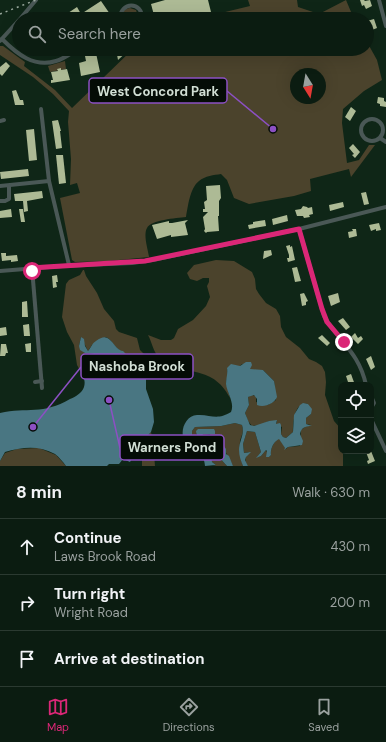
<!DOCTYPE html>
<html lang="en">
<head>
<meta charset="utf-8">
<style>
  body { margin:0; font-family:"DM Sans",sans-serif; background:#14251a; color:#f1f3f6 }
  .controls { position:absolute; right:12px; bottom:12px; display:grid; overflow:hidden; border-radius:8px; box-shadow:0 4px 16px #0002 }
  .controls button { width:36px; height:36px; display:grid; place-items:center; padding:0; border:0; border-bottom:1px solid #2b3a31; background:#0b1c11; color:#f1f3f6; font:20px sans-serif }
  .compass { position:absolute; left:290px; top:68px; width:36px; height:36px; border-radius:50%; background:#0b1c11; box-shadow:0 4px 16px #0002; rotate:169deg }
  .stop { position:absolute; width:12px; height:12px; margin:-9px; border:3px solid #db2777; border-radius:50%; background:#fff }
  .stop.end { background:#db2777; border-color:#fff; box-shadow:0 1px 4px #0008 }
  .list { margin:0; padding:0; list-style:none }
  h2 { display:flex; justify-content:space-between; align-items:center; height:52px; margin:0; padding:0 16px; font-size:17px }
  h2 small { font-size:13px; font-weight:400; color:#9aa19f }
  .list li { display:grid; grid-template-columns:26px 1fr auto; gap:12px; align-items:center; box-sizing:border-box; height:56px; padding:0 16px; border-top:1px solid #2b3a31 }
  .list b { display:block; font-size:15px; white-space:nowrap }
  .list p { margin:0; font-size:13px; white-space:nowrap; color:#9aa19f }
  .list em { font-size:13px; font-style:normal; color:#9aa19f }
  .icon { flex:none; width:22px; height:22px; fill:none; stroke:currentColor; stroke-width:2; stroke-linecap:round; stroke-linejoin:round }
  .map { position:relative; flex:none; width:386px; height:466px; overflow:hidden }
  .search { position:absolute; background:#0b1c11; box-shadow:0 4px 16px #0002; left:12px; right:12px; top:12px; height:44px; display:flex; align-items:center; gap:10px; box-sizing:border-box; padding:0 14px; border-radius:22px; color:#9aa19f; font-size:15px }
  .sheet { height:220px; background:#0b1c11 }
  nav { display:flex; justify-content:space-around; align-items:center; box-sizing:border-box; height:56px; border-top:1px solid #2b3a31; background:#0b1c11; font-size:11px; color:#9aa19f }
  nav a { display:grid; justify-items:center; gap:2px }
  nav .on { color:#db2777 }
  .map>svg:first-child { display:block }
  .green { fill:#4b432c; fill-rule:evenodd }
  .water { fill:#497682 }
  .building { fill:#adba95 }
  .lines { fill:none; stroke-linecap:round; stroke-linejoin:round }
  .minor { stroke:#4a5856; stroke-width:4 }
  .rail { stroke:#9aa99e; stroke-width:1.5; stroke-dasharray:2 4; stroke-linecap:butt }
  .route { stroke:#db2777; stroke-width:5 }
  .leader { fill:none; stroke:#8c50c3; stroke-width:1.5 }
  .callout-dot { fill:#8c50c3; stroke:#040c06; stroke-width:1.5 }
  .callout { fill:#040c06; stroke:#8c50c3; stroke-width:1.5 }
  .callout-label { font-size:13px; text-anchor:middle; font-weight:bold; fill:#d1ded4 }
</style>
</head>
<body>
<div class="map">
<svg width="386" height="466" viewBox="0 0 386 466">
  <rect width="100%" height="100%" fill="#0f2617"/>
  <!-- green -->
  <g class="green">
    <polygon points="248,0 297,0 298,7 319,14 346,0 354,19 222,19 221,13 250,6"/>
    <path d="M130,8L136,10L138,16V19H123C121,13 124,9 130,8Z"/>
    <path d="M367,42L377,60L382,80L364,91L343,109L342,123L347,163L359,160L369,145H375L351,177L349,169L310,179L311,191L294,196L249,204L234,198L227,180L221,174C214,175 205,176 199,181C190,188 188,206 186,217C176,218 151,220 147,228C143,235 148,249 149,257L109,261L75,262L72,260L60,198L80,193L77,183L70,185L71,159L68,122L69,111L53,94L33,77L0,55V46H3L18,57L25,62L24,66L55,90L72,108L133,49H367ZM296,74H320V98H296Z"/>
    <polygon points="65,61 66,69 50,72 48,66"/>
    <path d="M216,260L234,261L252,272L255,279L256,289L259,294L266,303L276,309L280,316L281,327L286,337L300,348L309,359L316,362L322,366L325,372L326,382L325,395L334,421L341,429V451H343V466H248C244,460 245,457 249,452L244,453L243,444L247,431L255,432L261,452L257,457L261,456L266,450L269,457L271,455C270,449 274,441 279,438L286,449L288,447L300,446L301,430L305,427L311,425L306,424V418L311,414L308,404C294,401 293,423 293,432L286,438L283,437L281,434L282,427L276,424L277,421H269L261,425L252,426L248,421L245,413L249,405L248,397L252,395L256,396V402L268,405L276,400L274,381L263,370H251L242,364L240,366L227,368L228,375L226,382L230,398C212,362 180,378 159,357C153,352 152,342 148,335L161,340H171L174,338L178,329L193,320L206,306L210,297L207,286L209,282V278H203L197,281L190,279L187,273L194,265Z"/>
    <path d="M83,270H84L86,276L97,293L104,309L114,321L116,329L119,332L137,338L140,350L144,354L146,368L141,359L133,355L128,357C125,354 121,351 118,349C113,345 112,340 106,337L92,345L88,351L81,337L79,346L85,353L94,354L95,361L91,365L83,369L82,374L77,365L74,345L67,332L62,317L66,284L69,280L80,275Z"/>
    <path d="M235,423L242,425C244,432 242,434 240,441C239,449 240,458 243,466H233C229,458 225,452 222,443L211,442L213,444L212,447L201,441L203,434L210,435L211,429L206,430L202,429L196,434L197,437L196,439L192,435V431L195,427L221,426Z"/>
    <polygon points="151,432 153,442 155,466 142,466 142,451 137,451 141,443"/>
    <polygon points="39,448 56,455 66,466 0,466 0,461 5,453 17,449"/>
    <polygon points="211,454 218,456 227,466 213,466 216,465 212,462"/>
  </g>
  <!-- water -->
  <g class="water">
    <path d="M81,337L84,339L85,346L88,351C91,348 92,343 96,341C111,329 112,349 123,351L128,356L133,355L141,359L146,368V389L153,409L154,422L151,432L141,443L130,462L123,459L119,464H109L107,466H66C63,462 59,457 55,454C39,445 22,447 5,452L0,461V413C27,407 43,415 70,399C75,397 82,393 84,387C86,381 83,377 82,372L95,361L94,354L85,353L80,350L79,346Z"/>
    <path d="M246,362H251L252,365L250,369L263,370L274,381L277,397C274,404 264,408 257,405V399L254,395L248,397L249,405L245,413L250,425L254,426L269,421L277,420L276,424L280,423L281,425V434L283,437L286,438L293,432L294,415L300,405L303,403L308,404L312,409L311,414L306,418V424L312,426C305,426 301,428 300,434L303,441L302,445L288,447L284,450L285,448L279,439C274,441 270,449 271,455L269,457H266L267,451L266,450L261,456L256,458L261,452L255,432L247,431L243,444L244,453L251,452L246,457L245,460L248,466H243C241,461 239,456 239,450C239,441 245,434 242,425L235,423L221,426L195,427L192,431V435L196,439L197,437L196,431L198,429H214L215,431V434H203L201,441L212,447L213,444L211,442L213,440L222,443L226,449V454L229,456L233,466H227L218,456L211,454L212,462L216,465L205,466C204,451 193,445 183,436C181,428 187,415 197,415C211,414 216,421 231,412C235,403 227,393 226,384C226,378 228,374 227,368L231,364L240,366Z"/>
  </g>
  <!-- building -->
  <g class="building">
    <polygon points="165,0 208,0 211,12 182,19 155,19 151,4"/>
    <polygon points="360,0 364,0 365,1 370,0 372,6 366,9 364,5 362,6"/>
    <polygon points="101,1 112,17 109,19 59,19 77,7 81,14"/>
    <polygon points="374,19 377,28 372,30 370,25 367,25 367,21"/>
    <polygon points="116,49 130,49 118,60"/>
    <polygon points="95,52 96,53 100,72 81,76 79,63 86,61 85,56"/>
    <polygon points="6,62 10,66 2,76 0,74 0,67"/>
    <polygon points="61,68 61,70 67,69 70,80 51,83 51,80 53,80 51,72 58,71 57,69"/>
    <polygon points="16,90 20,100 23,100 24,105 15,105 12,91"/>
    <polygon points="378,97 384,98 384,101 386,102 386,107 380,106 380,104 377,103"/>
    <polygon points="351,107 356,111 350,121 345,117"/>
    <polygon points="58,120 61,131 60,131 62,148 56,149 52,121"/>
    <polygon points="34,129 37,160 29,161 26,130"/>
    <polygon points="353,144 360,152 355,158 352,155 354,154 349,148"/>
    <polygon points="56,155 63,155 66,183 59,184"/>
    <polygon points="28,169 29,176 1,179 0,172"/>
    <polygon points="220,185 221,198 219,201 219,216 218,216 219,231 207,232 206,233 204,231 205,229 203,217 208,212 203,212 203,209 205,209 204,202 207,200 206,186"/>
    <polygon points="42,191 43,198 27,201 28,211 24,212 23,201 15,201 14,194"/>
    <polygon points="366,192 369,204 364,205 361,193"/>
    <polygon points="343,202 344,207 330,211 329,205"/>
    <polygon points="303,206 307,207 308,208 312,207 313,214 309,215 310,217 304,218 303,216 297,216 295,210 301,209"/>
    <polygon points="11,209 12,217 0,218 0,211"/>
    <polygon points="19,209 23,209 25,222 21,222"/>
    <polygon points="287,215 288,221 273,225 272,219"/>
    <polygon points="188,220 185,223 188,235 171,237 171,235 157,239 152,225 169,221 169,223 172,223"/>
    <polygon points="265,220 266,226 249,229 248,225 253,224 253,222"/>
    <polygon points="379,223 381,230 376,231 376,229 371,231 369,225"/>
    <polygon points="352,229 356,229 357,236 349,238 348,232 353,231"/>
    <polygon points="290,245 290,247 292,246 295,260 288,262 287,258 289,258 289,255 286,246"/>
    <polygon points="271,250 272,255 263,259 264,251"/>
    <polygon points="1,253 6,253 6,256 17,255 18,261 11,262 11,260 2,261"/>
    <polygon points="297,267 301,281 295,282 292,268"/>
    <polygon points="57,275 58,282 56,282 57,287 53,288 52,276"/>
    <polygon points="304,293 308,301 306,302 306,305 302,306 300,294"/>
    <polygon points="338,293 340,302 331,306 328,296"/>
    <polygon points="27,301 28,317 22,317 22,302"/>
    <polygon points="343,318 350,327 346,330 338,321"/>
    <polygon points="29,324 30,336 24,336 23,325"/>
    <polygon points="6,327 7,335 0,336 0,328"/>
    <polygon points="355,333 358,338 361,336 363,339 358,344 351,337"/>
    <polygon points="322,335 330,343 327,346 318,338"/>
    <polygon points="31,343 31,352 26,352 25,344"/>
    <polygon points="1,344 6,344 8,353 6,353 5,356 0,356"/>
    <polygon points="371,356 375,367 371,370 366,359"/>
    <polygon points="351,374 355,385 349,385 346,376"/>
    <polygon points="371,451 375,461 368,464 367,461 369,460 366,452"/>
  </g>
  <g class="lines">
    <!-- minor -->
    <g class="minor">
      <polyline points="379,0 386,26"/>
      <polyline points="20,19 36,0"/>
      <path d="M120,19C120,1 143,1 142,19"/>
      <path d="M2,39C17,54 34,68 56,61C64,59 71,53 78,49"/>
      <polyline points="0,41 19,20"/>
      <polyline points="41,109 49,181"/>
      <circle cx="372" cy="130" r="11"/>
      <polyline points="0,121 4,120"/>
      <polyline points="380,138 386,142"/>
      <polyline points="0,186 49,181 69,265"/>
      <polyline points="0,201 5,201 9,199 9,186"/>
      <path d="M299,229L324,316C339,342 359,352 366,385"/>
      <polyline points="32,268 42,388"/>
      <polyline points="0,271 62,266 132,263 153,260 299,229 386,207"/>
      <polyline points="35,382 42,381"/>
      <polyline points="371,396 374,403 371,408"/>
      <polyline points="371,419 386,451"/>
    </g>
    <!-- rail -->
    <polyline class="rail" points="0,14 36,0"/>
  </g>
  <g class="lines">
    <!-- route -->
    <polyline class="route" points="32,271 32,268 46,267 145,261 299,229 322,309 327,322 344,342"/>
  </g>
  <!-- callouts -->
  <path class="leader" d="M273 129L227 91M33 427L81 367M109 400L120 448"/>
  <g class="callout-dot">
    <circle cx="273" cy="129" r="4"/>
    <circle cx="33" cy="427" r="4"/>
    <circle cx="109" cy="400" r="4"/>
  </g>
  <g class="callout">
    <rect x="89" y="78" width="138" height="25" rx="4"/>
    <rect x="81" y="354" width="112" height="25" rx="4"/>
    <rect x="120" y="435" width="104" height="25" rx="4"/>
  </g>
  <g class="callout-label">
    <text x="158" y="96">West Concord Park</text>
    <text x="137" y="371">Nashoba Brook</text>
    <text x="172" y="452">Warners Pond</text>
  </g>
</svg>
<div class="controls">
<button><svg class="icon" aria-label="locate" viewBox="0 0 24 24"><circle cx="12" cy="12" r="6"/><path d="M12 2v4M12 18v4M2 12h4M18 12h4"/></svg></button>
<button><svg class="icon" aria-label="layers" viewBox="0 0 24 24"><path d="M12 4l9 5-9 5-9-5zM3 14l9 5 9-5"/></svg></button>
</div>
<svg class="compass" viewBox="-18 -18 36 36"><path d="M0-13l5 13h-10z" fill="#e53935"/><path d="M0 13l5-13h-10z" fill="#9aa19f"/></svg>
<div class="stop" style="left:32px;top:271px"></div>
<div class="stop end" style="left:344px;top:342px"></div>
<div class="search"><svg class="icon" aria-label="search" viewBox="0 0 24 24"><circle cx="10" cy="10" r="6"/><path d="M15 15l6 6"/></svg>Search here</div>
</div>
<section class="sheet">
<h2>8 min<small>Walk · 630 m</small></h2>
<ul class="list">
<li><svg class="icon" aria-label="ahead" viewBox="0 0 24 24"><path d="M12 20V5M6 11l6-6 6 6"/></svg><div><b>Continue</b><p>Laws Brook Road</p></div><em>430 m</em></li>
<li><svg class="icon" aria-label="right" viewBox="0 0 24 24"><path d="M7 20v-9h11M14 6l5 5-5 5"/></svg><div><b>Turn right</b><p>Wright Road</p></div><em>200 m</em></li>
<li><svg class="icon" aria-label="arrive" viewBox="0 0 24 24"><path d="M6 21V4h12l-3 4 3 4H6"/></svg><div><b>Arrive at destination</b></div></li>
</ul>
</section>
<nav>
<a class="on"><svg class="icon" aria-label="map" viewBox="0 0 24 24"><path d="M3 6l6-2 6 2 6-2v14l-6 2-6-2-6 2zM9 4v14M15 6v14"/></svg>Map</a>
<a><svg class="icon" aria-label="directions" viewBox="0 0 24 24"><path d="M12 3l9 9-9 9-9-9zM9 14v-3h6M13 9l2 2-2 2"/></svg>Directions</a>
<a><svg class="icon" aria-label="saved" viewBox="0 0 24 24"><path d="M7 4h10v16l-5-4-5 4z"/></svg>Saved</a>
</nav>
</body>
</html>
